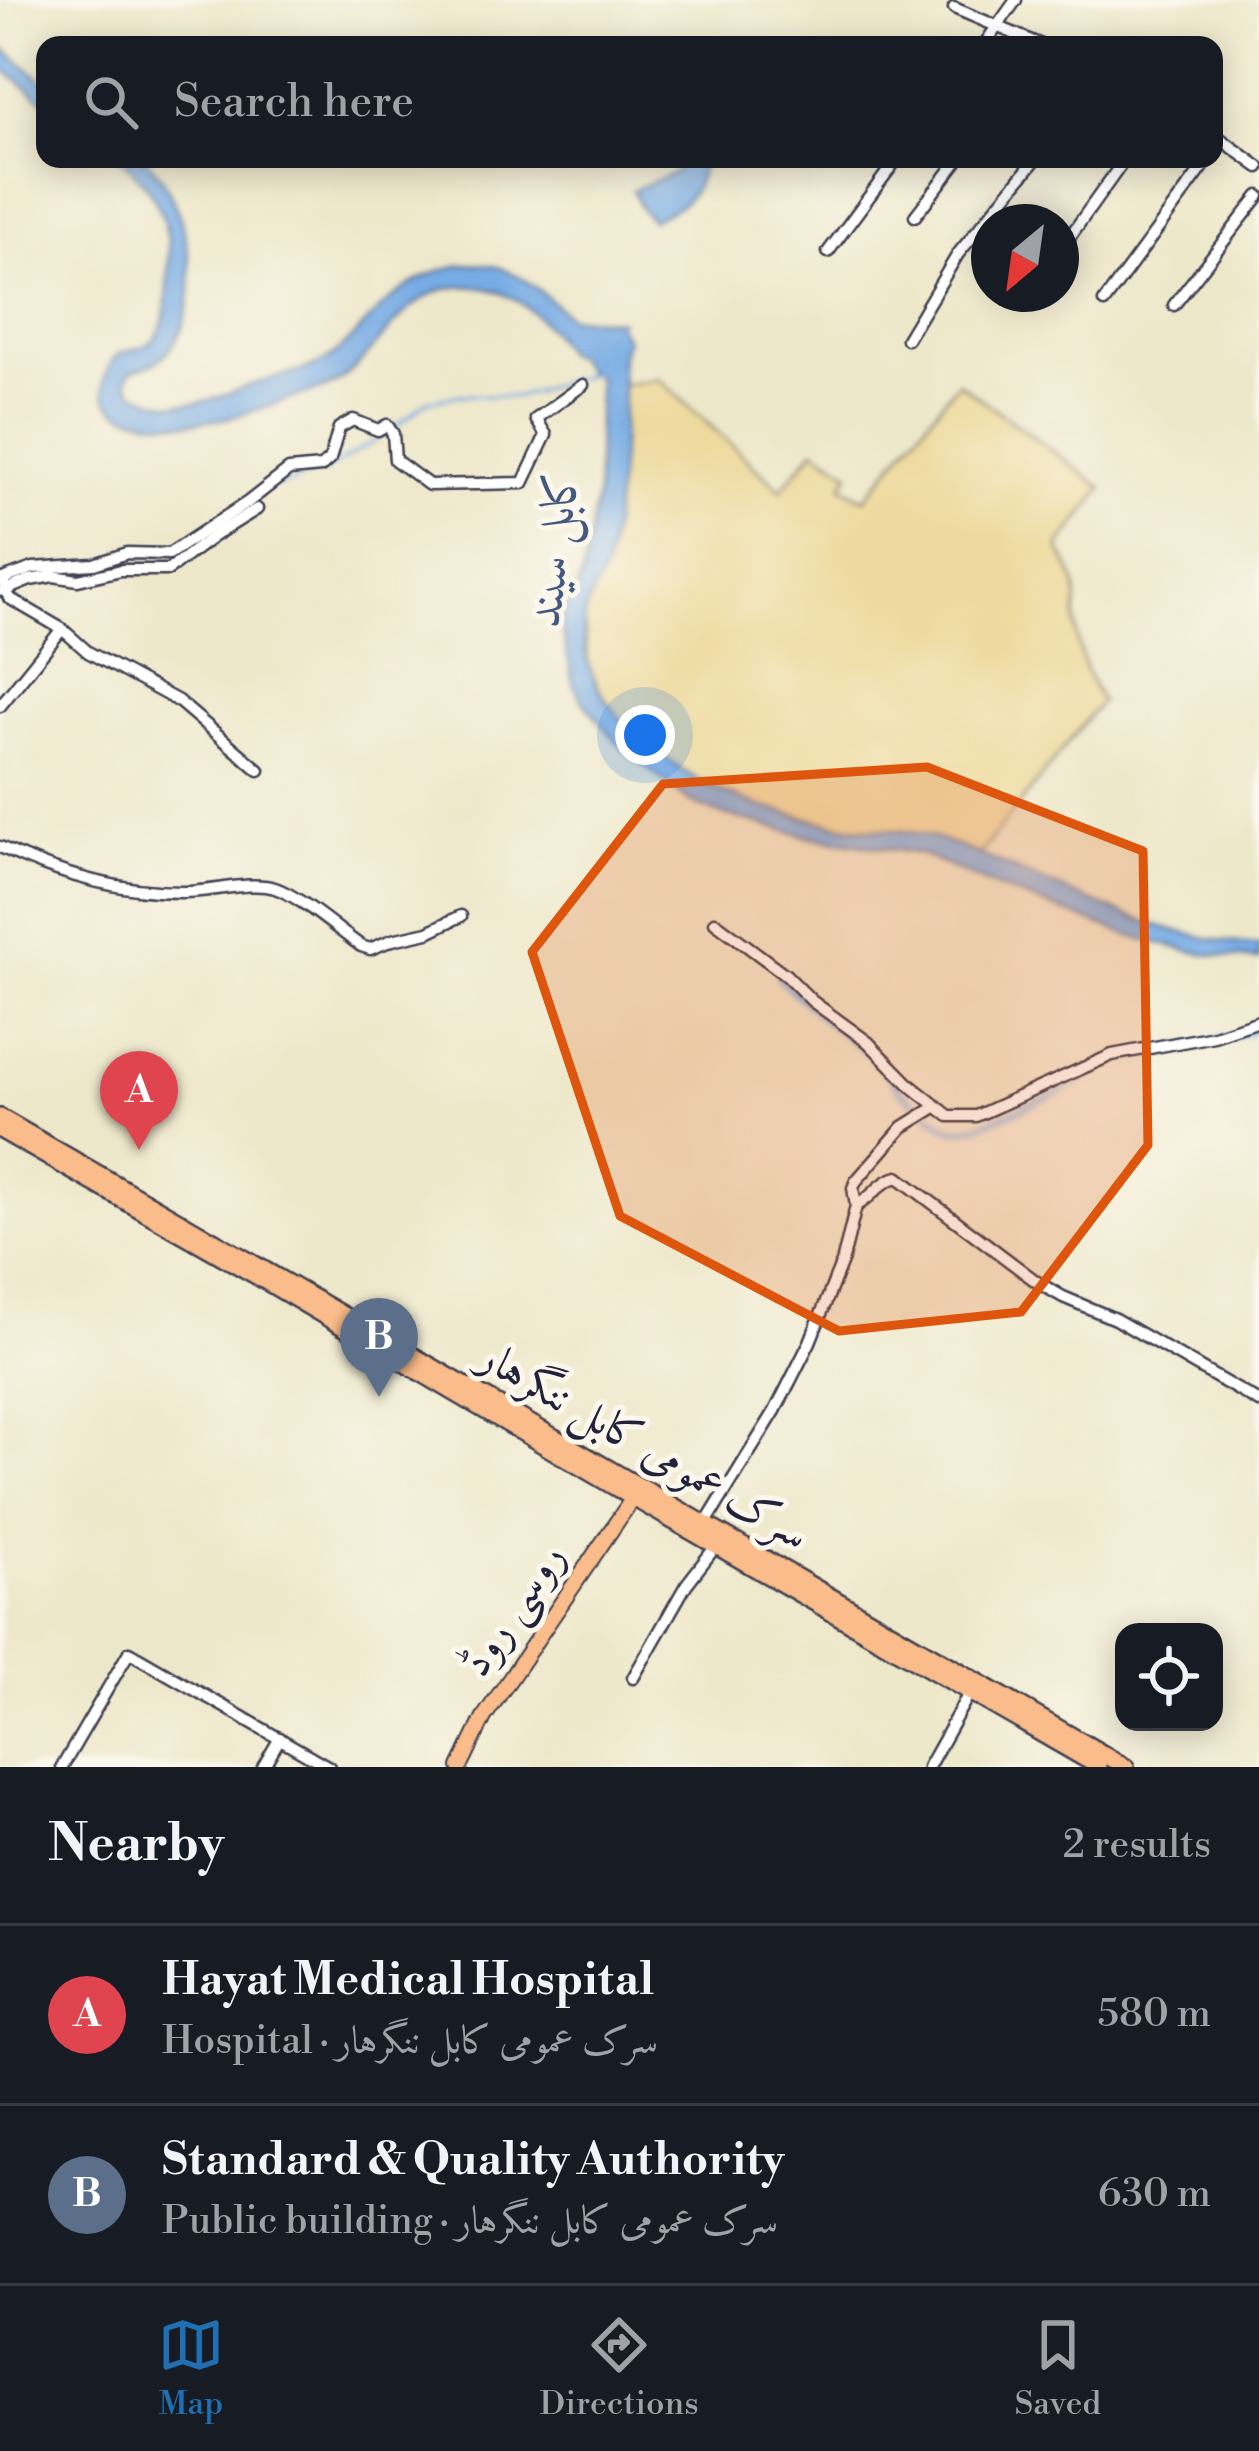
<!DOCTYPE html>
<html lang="en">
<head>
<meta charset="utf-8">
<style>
  body { margin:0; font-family:"Libre Bodoni",Amiri,serif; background:#242831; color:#f1f3f6 }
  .controls { position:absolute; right:36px; bottom:36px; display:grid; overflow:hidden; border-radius:24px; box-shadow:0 6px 30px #0003 }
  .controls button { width:108px; height:108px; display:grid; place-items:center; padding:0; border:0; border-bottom:3px solid #363941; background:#171b24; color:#f1f3f6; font:60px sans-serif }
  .compass { position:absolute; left:971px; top:204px; width:108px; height:108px; border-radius:50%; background:#171b24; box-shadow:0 6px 30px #0003; rotate:209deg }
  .you { position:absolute; left:645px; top:735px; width:42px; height:42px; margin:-30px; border:9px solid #fff; border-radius:50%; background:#1a73e8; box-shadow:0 0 0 18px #1a73e833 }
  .badge { display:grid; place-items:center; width:78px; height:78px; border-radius:50%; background:#1f6fb2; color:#fff; font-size:39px; font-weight:700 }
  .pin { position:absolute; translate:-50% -99px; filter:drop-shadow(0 3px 6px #0008) }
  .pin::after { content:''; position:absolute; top:63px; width:42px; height:36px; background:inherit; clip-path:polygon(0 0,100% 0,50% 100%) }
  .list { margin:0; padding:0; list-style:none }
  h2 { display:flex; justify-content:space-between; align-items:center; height:156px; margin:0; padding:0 48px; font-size:51px }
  h2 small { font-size:39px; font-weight:400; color:#9ea1a6 }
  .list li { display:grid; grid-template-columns:78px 1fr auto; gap:36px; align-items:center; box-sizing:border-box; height:180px; padding:0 48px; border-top:3px solid #363941 }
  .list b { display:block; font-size:45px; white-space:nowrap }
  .list p { margin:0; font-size:39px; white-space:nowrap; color:#9ea1a6 }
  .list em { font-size:39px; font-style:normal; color:#9ea1a6 }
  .icon { flex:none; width:66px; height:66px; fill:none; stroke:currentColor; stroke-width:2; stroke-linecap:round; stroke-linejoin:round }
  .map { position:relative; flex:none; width:1259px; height:1767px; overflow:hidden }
  .search { position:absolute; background:#171b24; box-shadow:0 6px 30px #0003; left:36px; right:36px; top:36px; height:132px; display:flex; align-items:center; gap:30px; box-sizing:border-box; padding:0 42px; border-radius:24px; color:#9ea1a6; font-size:45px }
  .sheet { height:516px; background:#171b24 }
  nav { display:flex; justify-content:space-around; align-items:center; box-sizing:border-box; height:168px; border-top:3px solid #363941; background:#171b24; font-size:33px; color:#9ea1a6 }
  nav a { display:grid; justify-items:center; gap:6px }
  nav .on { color:#1f6fb2 }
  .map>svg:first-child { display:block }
  .sand { fill:#eeda9e; stroke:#887e6c; stroke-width:3 }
  .water { fill:#77ace4; stroke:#4c6790; stroke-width:3 }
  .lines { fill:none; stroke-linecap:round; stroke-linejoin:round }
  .stream { stroke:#77ace4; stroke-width:3 }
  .canal { stroke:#77ace4; stroke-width:8 }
  .minor-casing { stroke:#414051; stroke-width:15 }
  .major-casing { stroke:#414051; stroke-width:18 }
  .highway-casing { stroke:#414051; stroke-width:20 }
  .minor { stroke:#fff; stroke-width:10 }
  .major { stroke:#f9bc8a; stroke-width:14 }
  .highway { stroke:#f9bc8a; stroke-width:15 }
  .marked { fill:#de560e; fill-opacity:0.2; stroke:#de560e; stroke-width:9; stroke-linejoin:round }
  .labels { text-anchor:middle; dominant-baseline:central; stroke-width:10; stroke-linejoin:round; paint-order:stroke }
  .street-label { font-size:45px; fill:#22223b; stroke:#fbf7ec }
  .water-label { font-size:48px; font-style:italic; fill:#44597f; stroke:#fbf7ec }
</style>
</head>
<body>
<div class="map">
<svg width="1259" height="1767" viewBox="0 0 1259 1767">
  <rect width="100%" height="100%" fill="#fbf7ec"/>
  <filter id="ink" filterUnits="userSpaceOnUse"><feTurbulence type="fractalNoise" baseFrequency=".00833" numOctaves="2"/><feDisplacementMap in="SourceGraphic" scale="24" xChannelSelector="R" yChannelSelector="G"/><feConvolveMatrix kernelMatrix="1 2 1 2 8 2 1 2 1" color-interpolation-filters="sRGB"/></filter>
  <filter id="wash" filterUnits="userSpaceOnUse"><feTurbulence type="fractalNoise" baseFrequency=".004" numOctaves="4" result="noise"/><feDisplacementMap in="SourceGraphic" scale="48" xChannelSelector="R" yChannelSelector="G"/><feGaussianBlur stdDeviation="2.7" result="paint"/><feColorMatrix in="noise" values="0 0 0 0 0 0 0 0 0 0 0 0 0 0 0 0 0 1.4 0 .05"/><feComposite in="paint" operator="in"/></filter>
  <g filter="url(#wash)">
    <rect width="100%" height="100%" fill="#eee8cb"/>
    <!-- sand -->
    <path class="sand" d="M659,379L781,490L815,449L850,473L842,486L865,499L958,382L1103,488L1059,547C1064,558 1071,570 1075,582C1079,598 1074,614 1076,630C1078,653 1089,682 1101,701L980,854L912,832L838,825L763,807L729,796L683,774L616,714L600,690L589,666L584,624L587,607L605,568L623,385Z"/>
    <!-- water -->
    <g class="water">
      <polygon points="0,46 45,82 45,102 0,66"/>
      <path d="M121,159H146C190,203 214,318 157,361C149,367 140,367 131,371L127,380L132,390C172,413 206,404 246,387C274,375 306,375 332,356C350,343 362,327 378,311C411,278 464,250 511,272C534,283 550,301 569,317L619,320L618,326L627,339C615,360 624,379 623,401C622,432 621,462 617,492C614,516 611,541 606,564C603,577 596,586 591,597C581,619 582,647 590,669C600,698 621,721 644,741C705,796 772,813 851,827C878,831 905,828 932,837C1041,874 1141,937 1259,945V960L1203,954L1133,937L998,888L920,854L806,836L720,814L690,802L623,749L585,704L573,684L562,627L564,612L582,577L597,493L598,381L594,374L585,371L575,356L566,354C540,313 508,282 456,287C406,292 381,348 345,377C327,391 307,393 286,400C239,417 193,430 143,419C134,417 124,415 117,410C96,396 103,371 117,355C128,350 143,349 152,341C164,330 165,312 167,296C174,237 167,201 121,159Z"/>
      <path d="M688,159H697L702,166C696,199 680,207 651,220L639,206L633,190L674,173Z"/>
    </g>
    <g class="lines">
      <!-- stream -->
      <g class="stream">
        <polyline points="394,428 428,401 460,395 517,397 593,373"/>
        <polyline points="277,486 325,471 386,434"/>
        <polyline points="123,565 173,563"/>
      </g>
      <!-- canal -->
      <polyline class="canal" points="779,978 824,1019 871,1054 904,1094 943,1125 953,1130 976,1127 1058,1093 1120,1059 1196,1047 1259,1028"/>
    </g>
  </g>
  <g filter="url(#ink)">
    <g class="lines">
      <!-- minor casing -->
      <g class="minor-casing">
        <g id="minor">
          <polyline points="954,8 1041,45"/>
          <polyline points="984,45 1016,0"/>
          <polyline points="1214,134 1259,167"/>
          <polyline points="915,216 959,159"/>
          <polyline points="1061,249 1125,159"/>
          <polyline points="828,252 897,159"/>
          <polyline points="1025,297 1028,294"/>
          <polyline points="1104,302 1209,159"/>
          <polyline points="1174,305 1259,196"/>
          <polyline points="907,339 958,254 1036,159"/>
          <polyline points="0,580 33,568 94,564 127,553 169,554 248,502 289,470 321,467 330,459 339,428 353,420 378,430 387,425 393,434 395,460 429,485 523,483 546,435 536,419 583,385"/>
          <polyline points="3,580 9,598 62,629 88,652 178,701 259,770"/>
          <polyline points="3,591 30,580 54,576 78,580 121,570 168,570 215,535 257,509"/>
          <polyline points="0,706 62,629"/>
          <path d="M0,847C57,874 117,892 181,892C208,893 251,880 275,888C301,897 338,930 361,946L370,949L392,940L428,932L461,916"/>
          <polyline points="715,922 786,975 812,1001 868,1042 910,1085 949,1116 976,1116 1112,1055 1214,1036 1259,1021"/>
          <path d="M856,1206C872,1198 880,1181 898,1177L1037,1282L1063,1297L1115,1319L1259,1402"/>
          <polyline points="706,1523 775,1411 810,1342 843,1259 856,1206 853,1188 856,1181 903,1127 937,1106"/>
          <polyline points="633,1678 686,1585 716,1546"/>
          <polyline points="62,1767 129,1652 329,1767"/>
          <polyline points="263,1767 280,1738"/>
          <polyline points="928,1767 970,1692"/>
        </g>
      </g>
      <!-- major casing -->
      <g class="major-casing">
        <polyline id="major" points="460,1767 484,1717 633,1498"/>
      </g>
      <!-- highway casing -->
      <g class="highway-casing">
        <g id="highway">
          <path d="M0,1117C376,1332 750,1551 1126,1767"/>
          <polyline points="0,1130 258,1277 633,1498 1099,1767"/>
        </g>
      </g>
      <!-- minor -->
      <use href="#minor" class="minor"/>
      <!-- major -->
      <use href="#major" class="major"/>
      <!-- highway -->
      <use href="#highway" class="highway"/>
    </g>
  </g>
  <!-- marked area -->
  <path class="marked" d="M927,767L1143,851L1148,1145L1021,1312L839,1331L620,1216L532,952L663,784Z"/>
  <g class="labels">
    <!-- street labels -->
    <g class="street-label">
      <text transform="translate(644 1446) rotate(30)">سرک عمومی کابل ننگرهار</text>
      <text transform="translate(513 1610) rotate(-56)">روسی روڈ</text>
    </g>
    <!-- water labels -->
    <g class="water-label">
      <text transform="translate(555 547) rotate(-83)">کابل سيند</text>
    </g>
  </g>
</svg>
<div class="controls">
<button><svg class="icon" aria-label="locate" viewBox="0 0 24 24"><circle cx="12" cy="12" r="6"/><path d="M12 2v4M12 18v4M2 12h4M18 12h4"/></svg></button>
</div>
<svg class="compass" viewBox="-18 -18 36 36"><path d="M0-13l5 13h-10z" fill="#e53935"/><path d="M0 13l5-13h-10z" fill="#9ea1a6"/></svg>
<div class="you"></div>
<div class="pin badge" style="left:139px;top:1150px;background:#e0444e">A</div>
<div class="pin badge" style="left:379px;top:1397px;background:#5c6f8a">B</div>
<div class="search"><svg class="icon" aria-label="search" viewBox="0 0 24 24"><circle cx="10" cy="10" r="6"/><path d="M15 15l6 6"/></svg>Search here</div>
</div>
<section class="sheet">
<h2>Nearby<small>2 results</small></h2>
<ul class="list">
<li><span class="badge" style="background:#e0444e">A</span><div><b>Hayat Medical Hospital</b><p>Hospital · سرک عمومی کابل ننگرهار</p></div><em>580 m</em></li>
<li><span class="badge" style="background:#5c6f8a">B</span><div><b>Standard &amp; Quality Authority</b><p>Public building · سرک عمومی کابل ننگرهار</p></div><em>630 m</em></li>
</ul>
</section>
<nav>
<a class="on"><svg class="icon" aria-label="map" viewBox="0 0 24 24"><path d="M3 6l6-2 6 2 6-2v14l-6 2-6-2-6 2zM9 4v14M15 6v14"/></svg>Map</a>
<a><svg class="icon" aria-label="directions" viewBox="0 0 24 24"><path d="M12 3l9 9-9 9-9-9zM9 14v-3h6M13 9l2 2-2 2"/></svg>Directions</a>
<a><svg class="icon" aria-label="saved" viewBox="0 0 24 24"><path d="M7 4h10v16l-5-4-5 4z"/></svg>Saved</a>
</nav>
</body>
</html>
